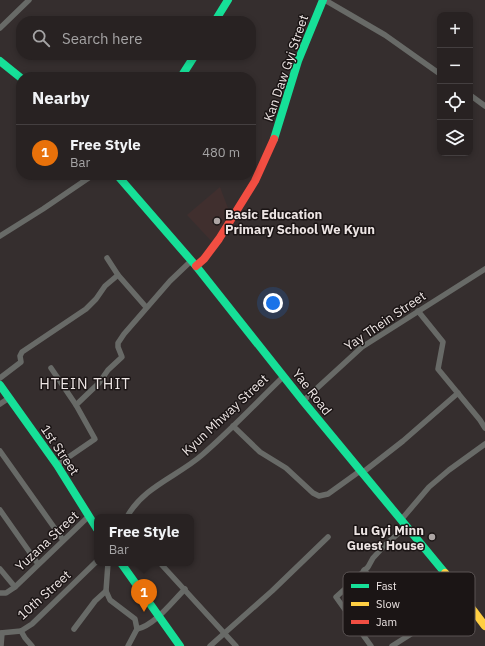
<!DOCTYPE html>
<html lang="en">
<head>
<meta charset="utf-8">
<style>
  body { margin:0; font-family:"IBM Plex Sans",sans-serif; background:#342f2f; color:#f1f3f6 }
  .controls { position:absolute; right:12px; top:12px; display:grid; overflow:hidden; border-radius:8px; box-shadow:0 2px 6px #0003 }
  .controls button { width:36px; height:36px; display:grid; place-items:center; padding:0; border:0; border-bottom:1px solid #443f40; background:#282222; color:#f1f3f6; font:20px sans-serif }
  .you { position:absolute; left:273px; top:303px; width:14px; height:14px; margin:-10px; border:3px solid #fff; border-radius:50%; background:#1a73e8; box-shadow:0 0 0 6px #1a73e833 }
  .badge { display:grid; place-items:center; width:26px; height:26px; border-radius:50%; background:#ada5a4; color:#fff; font-size:13px; font-weight:700 }
  .pin { position:absolute; translate:-50% -33px; filter:drop-shadow(0 1px 2px #0008) }
  .pin::after { content:''; position:absolute; top:21px; width:14px; height:12px; background:inherit; clip-path:polygon(0 0,100% 0,50% 100%) }
  .popup { position:absolute; left:94px; top:514px; width:100px; height:52px; box-sizing:border-box; display:grid; place-content:center; border-radius:8px; background:#282222; filter:drop-shadow(0 1px 3px #0005); font-size:13px; white-space:nowrap; color:#a5a4a5 }
  .popup b { font-size:15px; color:#f1f3f6 }
  .popup::after { content:''; position:absolute; left:50%; top:100%; margin-left:-8px; border:8px solid transparent; border-top-color:#282222 }
  .list { margin:0; padding:0; list-style:none }
  h2 { display:flex; justify-content:space-between; align-items:center; height:52px; margin:0; padding:0 16px; font-size:17px }
  h2 small { font-size:13px; font-weight:400; color:#a5a4a5 }
  .list li { display:grid; grid-template-columns:26px 1fr auto; gap:12px; align-items:center; box-sizing:border-box; height:56px; padding:0 16px; border-top:1px solid #443f40 }
  .list b { display:block; font-size:15px; white-space:nowrap }
  .list p { margin:0; font-size:13px; white-space:nowrap; color:#a5a4a5 }
  .list em { font-size:13px; font-style:normal; color:#a5a4a5 }
  .icon { flex:none; width:22px; height:22px; fill:none; stroke:currentColor; stroke-width:2; stroke-linecap:round; stroke-linejoin:round }
  .map { position:relative; flex:none; width:485px; height:646px; overflow:hidden }
  .search { position:absolute; background:#282222; box-shadow:0 2px 6px #0003; left:16px; top:16px; width:240px; height:44px; display:flex; align-items:center; gap:10px; box-sizing:border-box; padding:0 14px; border-radius:16px; color:#a5a4a5; font-size:15px }
  .panel { position:absolute; background:#282222; box-shadow:0 2px 6px #0003; left:16px; top:72px; width:240px; height:108px; border-radius:16px }
  .map>svg:first-child { display:block }
  .built { fill:#402f2e }
  .lines { fill:none; stroke-linecap:round; stroke-linejoin:round }
  .street { stroke:#686a67; stroke-width:5.5 }
  .fast { stroke:#16e098; stroke-width:8 }
  .slow { stroke:#ffcf43; stroke-width:8 }
  .jam { stroke:#f24e42; stroke-width:8 }
  .poi-dot { fill:#ada5a4; stroke:#1b1515; stroke-width:1.5 }
  .labels { text-anchor:middle; dominant-baseline:central; stroke-width:3; stroke-linejoin:round; paint-order:stroke }
  .street-label { font-size:13px; fill:#ede5e4; stroke:#1b1515 }
  .poi-label { font-size:13px; font-weight:bold; fill:#ede5e4; stroke:#1b1515; text-anchor:start }
  .quarter-label { font-size:15px; letter-spacing:1px; fill:#ede5e4; stroke:#1b1515 }
  .key { fill:#1b1515; stroke:#5a5353; stroke-width:1 }
  .key-label { font-size:11px; fill:#ede5e4 }
</style>
</head>
<body>
<div class="map">
<svg width="485" height="646" viewBox="0 0 485 646">
  <rect width="100%" height="100%" fill="#352e2e"/>
  <!-- built -->
  <polygon class="built" points="220,187 231,216 214,244 187,215"/>
  <g class="lines">
    <!-- street -->
    <g class="street">
      <polyline points="325,0 385,35 440,74"/>
      <polyline points="0,28 29,0"/>
      <polyline points="470,95 485,106"/>
      <polyline points="0,236 43,209 93,175"/>
      <polyline points="107,258 118,275 146,307"/>
      <polyline points="418,311 443,342 438,369 480,420 485,428"/>
      <polyline points="51,368 76,405"/>
      <polyline points="0,378 21,362 20,356 22,352 86,309 96,299 105,286 118,275"/>
      <polyline points="303,401 362,347 485,269"/>
      <polyline points="0,404 9,398"/>
      <polyline points="233,426 260,452 286,468 313,493 319,496 328,494 360,471"/>
      <polyline points="0,451 63,540"/>
      <polyline points="57,465 95,439 76,405 99,383 108,370 122,357 118,347 118,343 124,334 170,281 191,261"/>
      <polyline points="362,473 403,441 458,393"/>
      <polyline points="0,510 38,564"/>
      <path d="M127,517C143,487 178,476 202,455C231,430 257,402 284,376"/>
      <polyline points="401,520 429,487 449,470 485,444"/>
      <polyline points="108,563 106,591 110,600 135,619 137,629 128,646"/>
      <polyline points="160,563 236,646"/>
      <polyline points="0,569 15,587"/>
      <polyline points="364,570 411,627 413,630 411,634 392,646"/>
      <polyline points="0,593 6,593 15,587 89,516"/>
      <polyline points="74,629 95,601 106,591"/>
      <path d="M137,629C155,625 172,602 185,589"/>
      <polyline points="21,631 25,638 32,646"/>
      <polyline points="0,633 21,631 32,624 97,561"/>
      <polyline points="1,646 2,633"/>
      <polyline points="210,646 272,591 328,537"/>
      <polyline points="371,646 336,597 355,580 368,567 373,558 385,545 407,526"/>
    </g>
    <!-- fast -->
    <g class="fast">
      <polyline points="215,21 228,0"/>
      <polyline points="0,61 21,78"/>
      <polyline points="181,77 195,55"/>
      <polyline points="274,139 298,61 323,0"/>
      <polyline points="117,175 196,266 303,401 445,573"/>
      <polyline points="0,385 57,465 97,529"/>
      <polyline points="121,563 180,646"/>
    </g>
    <!-- slow -->
    <polyline class="slow" points="445,573 485,626"/>
    <!-- jam -->
    <polyline class="jam" points="196,266 204,259 219,239 255,181 274,139"/>
  </g>
  <!-- markers -->
  <g class="poi-dot">
    <circle cx="217" cy="221" r="4"/>
    <circle cx="432" cy="537" r="4"/>
  </g>
  <g class="labels">
    <!-- street labels -->
    <g class="street-label">
      <text transform="translate(286 68) rotate(-71)">Kan Daw Gyi Street</text>
      <text transform="translate(385 321) rotate(-34)">Yay Thein Street</text>
      <text transform="translate(312 392) rotate(52)">Yae Road</text>
      <text transform="translate(225 415) rotate(-43)">Kyun Mhway Street</text>
      <text transform="translate(60 450) rotate(56)">1st Street</text>
      <text transform="translate(47 541) rotate(-43)">Yuzana Street</text>
      <text transform="translate(44 595) rotate(-42)">10th Street</text>
    </g>
    <!-- poi labels -->
    <g class="poi-label">
      <text x="225" y="214">Basic Education<tspan x="225" dy="15">Primary School We Kyun</tspan></text>
      <text x="424" y="530" text-anchor="end">Lu Gyi Minn<tspan x="424" dy="15">Guest House</tspan></text>
    </g>
    <!-- quarter labels -->
    <g class="quarter-label">
      <text x="85" y="383">HTEIN THIT</text>
    </g>
  </g>
  <!-- legend -->
  <rect x="343" y="572" width="132" height="64" rx="6" class="key"/>
  <rect x="351" y="584" width="18" height="4" fill="#16e098"/>
  <rect x="351" y="602" width="18" height="4" fill="#ffcf43"/>
  <rect x="351" y="620" width="18" height="4" fill="#f24e42"/>
  <g class="key-label">
    <text x="376" y="590">Fast</text>
    <text x="376" y="608">Slow</text>
    <text x="376" y="626">Jam</text>
  </g>
</svg>
<div class="controls">
<button>+</button>
<button>−</button>
<button><svg class="icon" aria-label="locate" viewBox="0 0 24 24"><circle cx="12" cy="12" r="6"/><path d="M12 2v4M12 18v4M2 12h4M18 12h4"/></svg></button>
<button><svg class="icon" aria-label="layers" viewBox="0 0 24 24"><path d="M12 4l9 5-9 5-9-5zM3 14l9 5 9-5"/></svg></button>
</div>
<div class="you"></div>
<div class="pin badge" style="left:144px;top:612px;background:#e8710a">1</div>
<div class="popup"><b>Free Style</b>Bar</div>
<div class="search"><svg class="icon" aria-label="search" viewBox="0 0 24 24"><circle cx="10" cy="10" r="6"/><path d="M15 15l6 6"/></svg>Search here</div>
<section class="panel">
<h2>Nearby<small></small></h2>
<ul class="list">
<li><span class="badge" style="background:#e8710a">1</span><div><b>Free Style</b><p>Bar</p></div><em>480 m</em></li>
</ul>
</section>
</div>
</body>
</html>
